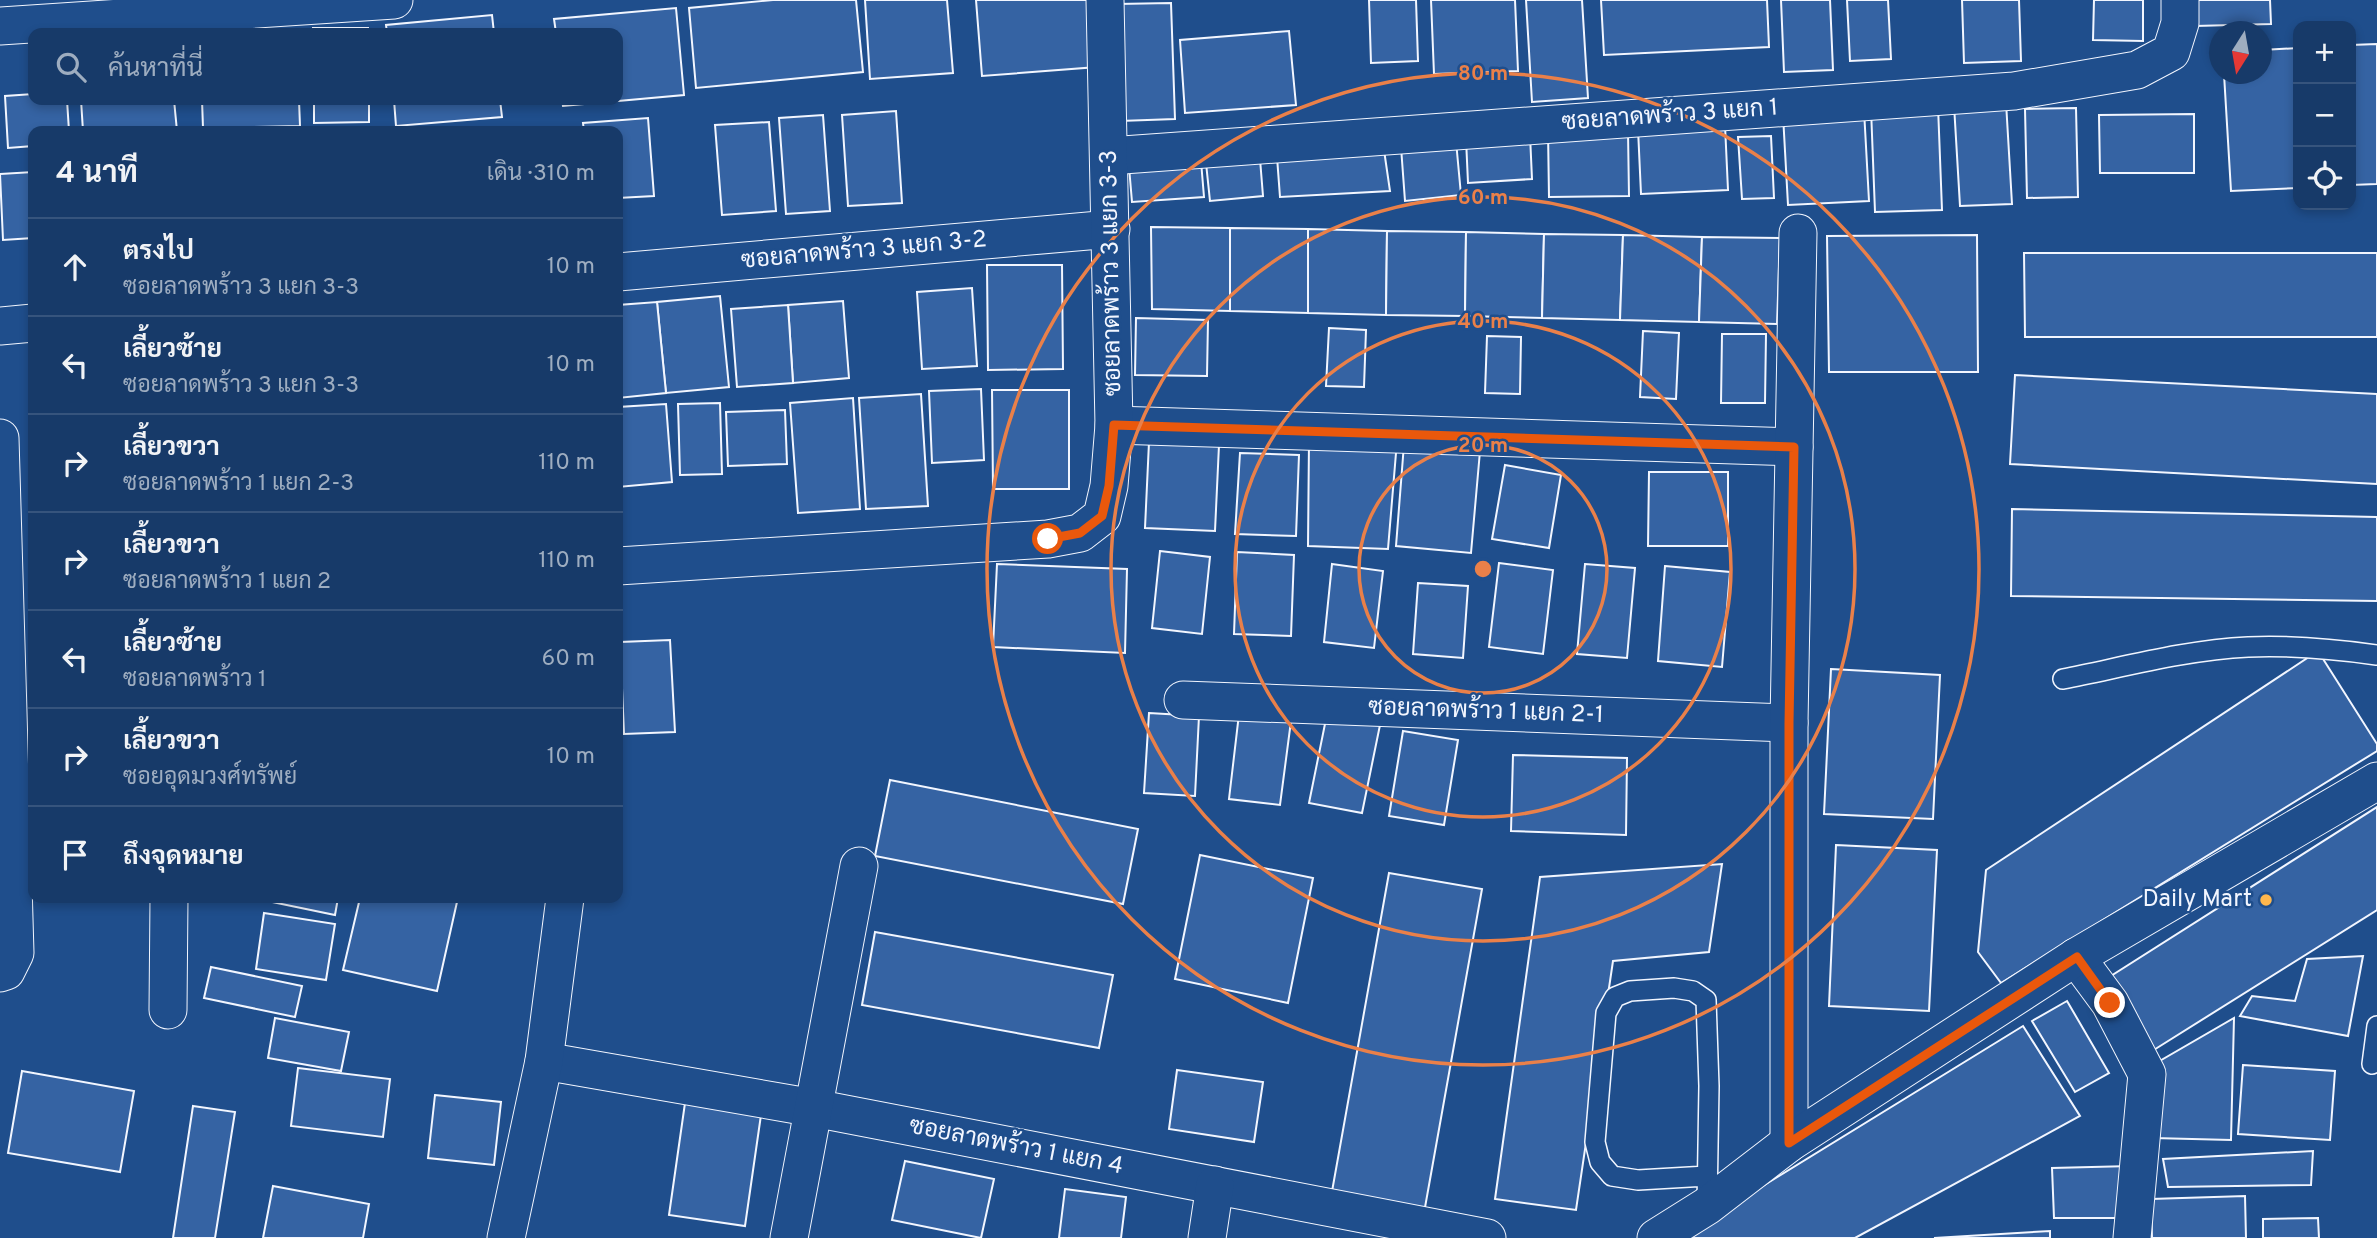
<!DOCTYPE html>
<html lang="th">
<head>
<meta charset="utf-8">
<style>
  body { margin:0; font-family:Overpass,Sarabun,sans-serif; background:#244571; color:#f1f3f6 }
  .controls { position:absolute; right:21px; top:21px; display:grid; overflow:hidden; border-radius:14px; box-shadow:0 4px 10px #0003 }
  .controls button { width:63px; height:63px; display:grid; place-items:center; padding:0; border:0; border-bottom:2px solid #36547d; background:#173a69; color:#f1f3f6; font:35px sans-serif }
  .compass { position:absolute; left:2209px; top:21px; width:63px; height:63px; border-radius:50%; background:#173a69; box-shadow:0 4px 10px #0003; rotate:191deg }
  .stop { position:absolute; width:21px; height:21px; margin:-16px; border:5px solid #ea580c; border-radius:50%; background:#fff }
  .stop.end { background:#ea580c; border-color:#fff; box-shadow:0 2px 7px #0008 }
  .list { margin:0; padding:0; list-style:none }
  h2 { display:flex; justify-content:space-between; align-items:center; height:91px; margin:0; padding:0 28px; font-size:30px }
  h2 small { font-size:23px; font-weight:400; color:#9eadc0 }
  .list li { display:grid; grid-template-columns:46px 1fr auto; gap:21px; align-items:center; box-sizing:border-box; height:98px; padding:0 28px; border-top:2px solid #36547d }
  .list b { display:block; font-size:26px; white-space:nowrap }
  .list p { margin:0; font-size:23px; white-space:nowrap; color:#9eadc0 }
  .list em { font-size:23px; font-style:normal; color:#9eadc0 }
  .icon { flex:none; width:38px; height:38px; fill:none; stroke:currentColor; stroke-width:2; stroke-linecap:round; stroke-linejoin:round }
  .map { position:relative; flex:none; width:2377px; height:1238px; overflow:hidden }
  .search { position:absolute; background:#173a69; box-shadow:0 4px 10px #0003; left:28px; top:28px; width:595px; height:77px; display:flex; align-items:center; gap:18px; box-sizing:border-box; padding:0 24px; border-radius:14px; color:#9eadc0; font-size:26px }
  .panel { position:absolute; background:#173a69; box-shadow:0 4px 10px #0003; left:28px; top:126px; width:595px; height:777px; border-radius:14px }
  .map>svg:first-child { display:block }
  .building { fill:#3563a3; stroke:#f2f6ff; stroke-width:2 }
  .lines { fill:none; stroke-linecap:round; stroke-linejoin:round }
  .lane-casing { stroke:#f2f6ff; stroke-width:22 }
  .street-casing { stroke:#f2f6ff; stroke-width:39 }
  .lane { stroke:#1f4e8c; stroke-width:19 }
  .street { stroke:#1f4e8c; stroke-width:37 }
  .route { stroke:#ea580c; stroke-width:9 }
  .ring { fill:none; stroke:#ea8049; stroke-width:3.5 }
  .poi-dot { fill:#ffb74d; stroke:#1f4e8c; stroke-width:2.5 }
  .labels { text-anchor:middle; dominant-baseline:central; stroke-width:5; stroke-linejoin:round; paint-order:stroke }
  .street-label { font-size:24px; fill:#f2f6ff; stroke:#1f4e8c }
  .poi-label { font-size:24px; fill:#f2f6ff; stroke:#1f4e8c; text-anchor:end }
  .centre { fill:#ea8049; stroke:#1f4e8c; stroke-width:3.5 }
  .ring-label { font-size:21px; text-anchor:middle; font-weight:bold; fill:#ea8049; stroke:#1f4e8c; stroke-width:5; stroke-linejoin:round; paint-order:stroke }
</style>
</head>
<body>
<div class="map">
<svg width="2377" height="1238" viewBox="0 0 2377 1238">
  <rect width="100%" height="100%" fill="#1f4e8c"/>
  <!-- building -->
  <g class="building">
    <polygon points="773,0 856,0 863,72 696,88 689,8"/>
    <polygon points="865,0 947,0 953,73 870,79"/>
    <polygon points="976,0 1091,0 1097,67 982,76"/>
    <polygon points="1369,0 1416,0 1418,61 1371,63"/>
    <polygon points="1431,0 1515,0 1518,71 1434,74"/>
    <polygon points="1526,0 1582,0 1588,98 1532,102"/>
    <polygon points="1601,0 1767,0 1769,47 1604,55"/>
    <polygon points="1781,0 1830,0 1833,70 1784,72"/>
    <polygon points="1847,0 1888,0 1891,59 1850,61"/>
    <polygon points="1962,0 2019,0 2021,61 1964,63"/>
    <polygon points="2094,0 2143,0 2143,41 2093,40"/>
    <polygon points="2194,0 2270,0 2271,24 2195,26"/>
    <polygon points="1171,3 1175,119 1120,121 1117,4"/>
    <polygon points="676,8 684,95 563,106 562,100 618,100 618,33 556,33 554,19"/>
    <polygon points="492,15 494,33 387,33 386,25"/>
    <rect x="313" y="28" width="55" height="5"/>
    <polygon points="1289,31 1296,105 1185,113 1180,40"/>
    <polygon points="2377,44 2377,184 2351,185 2351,45"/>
    <polygon points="2298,48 2298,188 2231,191 2224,74 2262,74 2262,50"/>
    <polygon points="33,94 33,100 67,100 69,131 33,131 33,146 8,148 5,96"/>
    <polygon points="81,100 174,100 177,131 83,131"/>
    <polygon points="202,100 299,100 300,126 203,128"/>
    <polygon points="314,100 369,100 369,122 314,123"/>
    <polygon points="394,100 500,100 502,117 396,126"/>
    <polygon points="2006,102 2012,204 1960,206 1954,105"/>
    <polygon points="1938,106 1942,210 1875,212 1871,109"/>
    <polygon points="2076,108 2078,197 2027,198 2025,109"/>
    <polygon points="1864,110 1869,201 1788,205 1783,115"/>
    <polygon points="896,111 902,203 848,206 842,115"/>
    <polygon points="2194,114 2194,173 2100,173 2099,115"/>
    <polygon points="823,115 830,211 786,214 779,118"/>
    <polygon points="648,118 654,196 618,198 618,131 584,131 583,123"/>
    <polygon points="769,122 776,211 722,215 715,125"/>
    <polygon points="1725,125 1728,190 1641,194 1638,129"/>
    <polygon points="1548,131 1628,131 1629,196 1549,197"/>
    <polygon points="1530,135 1532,179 1468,183 1466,139"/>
    <polygon points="1771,136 1774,198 1742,199 1738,137"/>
    <polygon points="1456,141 1461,195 1405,201 1401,147"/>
    <polygon points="1384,150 1390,191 1280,197 1277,157"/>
    <polygon points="1260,159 1263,196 1210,201 1206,163"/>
    <polygon points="1201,161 1204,197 1132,202 1129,167"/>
    <polygon points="33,172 33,238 3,240 0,174"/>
    <polygon points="1151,227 1230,228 1230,311 1152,309"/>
    <polygon points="1230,228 1308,229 1308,313 1230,311"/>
    <polygon points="1308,229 1387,231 1386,315 1308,313"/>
    <polygon points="1387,231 1466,232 1465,316 1386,315"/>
    <polygon points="1466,232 1544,234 1542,318 1465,316"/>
    <polygon points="1544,234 1623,235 1620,320 1542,318"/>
    <polygon points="1623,235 1702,237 1699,322 1620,320"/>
    <polygon points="1977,235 1978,372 1829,372 1827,236"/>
    <polygon points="1702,237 1780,238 1777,324 1699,322"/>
    <polygon points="2024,253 2377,253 2377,337 2025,337"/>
    <polygon points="987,265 1062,265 1063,369 988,370"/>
    <polygon points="972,288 977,366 922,369 917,292"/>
    <polygon points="720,296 729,387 666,393 657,302"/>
    <polygon points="843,301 849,378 793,383 788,305"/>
    <polygon points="657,302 666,393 618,398 618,305"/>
    <polygon points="788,305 793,383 737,387 731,309"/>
    <polygon points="1136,318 1208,320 1207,376 1135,375"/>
    <polygon points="1329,328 1366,330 1364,387 1326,386"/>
    <polygon points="1643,331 1679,333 1676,399 1640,397"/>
    <polygon points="1722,334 1766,334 1765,403 1721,403"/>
    <polygon points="1487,336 1521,337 1520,394 1485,393"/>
    <polygon points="2015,375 2377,394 2377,484 2010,464"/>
    <polygon points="981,389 984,460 932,463 929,391"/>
    <polygon points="992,390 1069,390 1069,489 993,489"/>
    <polygon points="921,394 928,506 866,509 859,398"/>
    <polygon points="853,398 860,509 798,513 790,403"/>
    <polygon points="720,403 722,474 680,475 678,404"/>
    <polygon points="666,404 672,482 618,487 618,407"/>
    <polygon points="785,410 787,464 728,466 726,412"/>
    <polygon points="1309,440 1397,441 1388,549 1308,546"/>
    <polygon points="1149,442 1219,445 1215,531 1145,528"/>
    <polygon points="1404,444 1480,451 1471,553 1396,546"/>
    <polygon points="1240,453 1299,455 1296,536 1235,534"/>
    <polygon points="1505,465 1561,475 1549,548 1492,539"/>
    <polygon points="1649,472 1728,472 1728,546 1648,546"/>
    <polygon points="2012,509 2377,517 2377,601 2011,596"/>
    <polygon points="1160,551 1210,557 1202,634 1152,628"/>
    <polygon points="1237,552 1294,555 1291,636 1234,634"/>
    <polygon points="1499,563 1553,570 1543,654 1489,647"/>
    <polygon points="997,564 1127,569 1125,653 993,647"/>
    <polygon points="1332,564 1383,571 1374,648 1324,642"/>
    <polygon points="1585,564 1635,568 1627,658 1577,654"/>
    <polygon points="1665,566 1730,572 1722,667 1658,661"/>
    <polygon points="1418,583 1468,586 1463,658 1413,654"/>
    <polygon points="670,640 675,732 624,734 620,642"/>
    <polygon points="2318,651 2377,744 2377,751 2001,983 1978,952 1986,870"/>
    <polygon points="1831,669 1940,675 1933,819 1824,814"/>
    <polygon points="1149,713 1199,716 1195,796 1144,793"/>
    <polygon points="1239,714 1291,721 1280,805 1229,799"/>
    <polygon points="1327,714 1380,725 1362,813 1309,803"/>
    <polygon points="1403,731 1458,740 1444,825 1389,816"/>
    <polygon points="1513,755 1627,758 1626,835 1511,831"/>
    <polygon points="890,780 1138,829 1123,904 875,856"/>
    <polygon points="2377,807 2377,910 2149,1053 2103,981"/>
    <polygon points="1836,845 1937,850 1929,1011 1829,1006"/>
    <polygon points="1200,855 1313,878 1288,1003 1175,979"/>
    <polygon points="1722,864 1709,952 1613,961 1576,1210 1495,1199 1540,877"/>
    <polygon points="1389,873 1482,889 1424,1213 1331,1197"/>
    <polygon points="253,898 338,898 335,915"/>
    <polygon points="360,898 436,898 457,902 437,991 343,970"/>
    <polygon points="264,913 335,924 326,980 256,969"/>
    <polygon points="875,932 1113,975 1099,1048 862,1005"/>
    <polygon points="2363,956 2348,1036 2240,1016 2252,996 2295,1001 2307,959"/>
    <polygon points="211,967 302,986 295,1017 204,998"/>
    <polygon points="2067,1001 2109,1073 2075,1092 2032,1021"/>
    <polygon points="275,1018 349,1032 341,1071 268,1058"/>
    <polygon points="2234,1018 2231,1140 2153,1138 2151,1066"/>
    <polygon points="2023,1026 2080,1116 1855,1238 1678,1238"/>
    <polygon points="2243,1065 2335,1071 2330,1140 2238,1134"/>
    <polygon points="298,1068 390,1079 383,1137 291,1126"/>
    <polygon points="1177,1070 1263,1082 1254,1142 1169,1129"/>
    <polygon points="22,1071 134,1091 120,1172 8,1153"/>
    <polygon points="435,1095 501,1102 494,1165 428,1158"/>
    <polygon points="686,1096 762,1108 745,1226 669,1215"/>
    <polygon points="193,1106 235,1112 215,1238 173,1238"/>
    <polygon points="2313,1151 2311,1185 2168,1187 2163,1159"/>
    <polygon points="905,1161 994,1179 981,1238 892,1220"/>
    <polygon points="2131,1166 2132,1218 2054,1218 2052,1168"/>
    <polygon points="273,1186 369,1204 363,1238 263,1238"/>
    <polygon points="1065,1189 1126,1197 1121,1238 1059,1238"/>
    <polygon points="2245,1196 2246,1238 2152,1238 2151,1199"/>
    <polygon points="2318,1218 2319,1238 2263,1238 2263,1219"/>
    <polygon points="2050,1231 2050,1238 1934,1238"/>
  </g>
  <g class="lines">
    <!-- lane casing -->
    <g class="lane-casing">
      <g id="lane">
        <path d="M2063,679C2124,667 2186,650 2248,647C2292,645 2334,649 2377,655"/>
        <polyline points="2372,1064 2377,1026"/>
        <polyline points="1707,1206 1709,1086 1706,1000 1693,991 1674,988 1630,991 1615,997 1606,1013 1595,1142 1600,1162 1612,1176 1638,1180 1707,1176"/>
      </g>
    </g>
    <!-- street casing -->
    <g class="street-casing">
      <g id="street">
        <polyline points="0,26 394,0"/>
        <polyline points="1109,156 2014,91 2137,70 2171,52 2180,23 2180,0"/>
        <polyline points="618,272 1111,229"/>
        <polyline points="0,326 33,323"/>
        <polyline points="1114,425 1794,447"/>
        <polyline points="0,438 15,953 6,971 0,973"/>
        <polyline points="618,566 1048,539 1080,533 1102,516 1109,486 1114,425 1105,0"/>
        <polyline points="1183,700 1789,723"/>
        <polyline points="2076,957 2110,1003 2147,1074 2132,1238"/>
        <polyline points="168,1010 169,898"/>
        <polyline points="544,1061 814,1108 1487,1238"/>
        <polyline points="1789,1143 1789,723 1798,233"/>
        <polyline points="506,1238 544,1061 565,898"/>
        <polyline points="789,1238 859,866"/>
        <polyline points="1207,1238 1215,1185"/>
        <polyline points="1656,1238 1707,1206 1789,1143 2076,957 2377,781"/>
      </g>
    </g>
    <!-- lane -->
    <use href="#lane" class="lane"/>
    <!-- street -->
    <use href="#street" class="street"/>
  </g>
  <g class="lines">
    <!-- route -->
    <polyline class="route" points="1048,539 1080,533 1102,516 1109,486 1114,425 1794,447 1789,723 1789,1143 2077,957 2110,1003"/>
  </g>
  <!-- distance rings -->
  <g class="ring">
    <circle cx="1483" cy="569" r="124"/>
    <circle cx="1483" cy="569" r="248"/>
    <circle cx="1483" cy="569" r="372"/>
    <circle cx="1483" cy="569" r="496"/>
  </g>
  <!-- markers -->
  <circle class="poi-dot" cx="2266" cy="900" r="7"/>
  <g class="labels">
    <!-- street labels -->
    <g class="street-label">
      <text transform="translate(1670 116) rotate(-4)">ซอยลาดพร้าว 3 แยก 1</text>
      <text transform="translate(864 251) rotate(-5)">ซอยลาดพร้าว 3 แยก 3-2</text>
      <text transform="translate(1112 273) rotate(-91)">ซอยลาดพร้าว 3 แยก 3-3</text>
      <text transform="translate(1486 712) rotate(2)">ซอยลาดพร้าว 1 แยก 2-1</text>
      <text transform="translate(1016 1147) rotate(11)">ซอยลาดพร้าว 1 แยก 4</text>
    </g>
    <!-- poi labels -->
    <g class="poi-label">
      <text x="2252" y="900">Daily Mart</text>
    </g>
  </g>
  <circle cx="1483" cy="569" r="10" class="centre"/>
  <g class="ring-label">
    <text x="1483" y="80">80 m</text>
    <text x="1483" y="204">60 m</text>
    <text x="1483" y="328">40 m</text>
    <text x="1483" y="452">20 m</text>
  </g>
</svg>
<div class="controls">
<button>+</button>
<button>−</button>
<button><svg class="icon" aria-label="locate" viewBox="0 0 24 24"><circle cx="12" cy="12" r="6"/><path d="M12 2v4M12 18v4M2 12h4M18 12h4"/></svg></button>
</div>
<svg class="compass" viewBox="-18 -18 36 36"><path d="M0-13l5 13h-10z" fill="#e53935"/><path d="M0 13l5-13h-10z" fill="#9eadc0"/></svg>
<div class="stop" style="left:1048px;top:539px"></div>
<div class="stop end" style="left:2110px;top:1003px"></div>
<div class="search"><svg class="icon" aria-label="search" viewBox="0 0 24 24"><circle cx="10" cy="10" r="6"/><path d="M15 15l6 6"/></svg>ค้นหาที่นี่</div>
<section class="panel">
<h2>4 นาที<small>เดิน · 310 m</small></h2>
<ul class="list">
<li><svg class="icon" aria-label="ahead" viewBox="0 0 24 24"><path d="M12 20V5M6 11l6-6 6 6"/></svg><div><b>ตรงไป</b><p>ซอยลาดพร้าว 3 แยก 3-3</p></div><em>10 m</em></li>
<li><svg class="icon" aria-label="left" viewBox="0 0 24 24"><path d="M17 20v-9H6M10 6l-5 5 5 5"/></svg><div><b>เลี้ยวซ้าย</b><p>ซอยลาดพร้าว 3 แยก 3-3</p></div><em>10 m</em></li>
<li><svg class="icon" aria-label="right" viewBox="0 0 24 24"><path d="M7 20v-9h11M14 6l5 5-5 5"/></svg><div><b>เลี้ยวขวา</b><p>ซอยลาดพร้าว 1 แยก 2-3</p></div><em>110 m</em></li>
<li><svg class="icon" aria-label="right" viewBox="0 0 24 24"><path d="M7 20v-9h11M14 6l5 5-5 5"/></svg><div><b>เลี้ยวขวา</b><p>ซอยลาดพร้าว 1 แยก 2</p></div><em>110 m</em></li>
<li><svg class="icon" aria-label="left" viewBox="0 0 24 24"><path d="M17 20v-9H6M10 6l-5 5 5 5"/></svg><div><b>เลี้ยวซ้าย</b><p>ซอยลาดพร้าว 1</p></div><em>60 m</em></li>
<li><svg class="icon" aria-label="right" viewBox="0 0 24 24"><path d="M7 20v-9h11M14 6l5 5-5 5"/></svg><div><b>เลี้ยวขวา</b><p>ซอยอุดมวงศ์ทรัพย์</p></div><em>10 m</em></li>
<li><svg class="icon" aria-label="arrive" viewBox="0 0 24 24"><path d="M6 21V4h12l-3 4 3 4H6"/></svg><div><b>ถึงจุดหมาย</b></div></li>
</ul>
</section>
</div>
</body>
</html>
